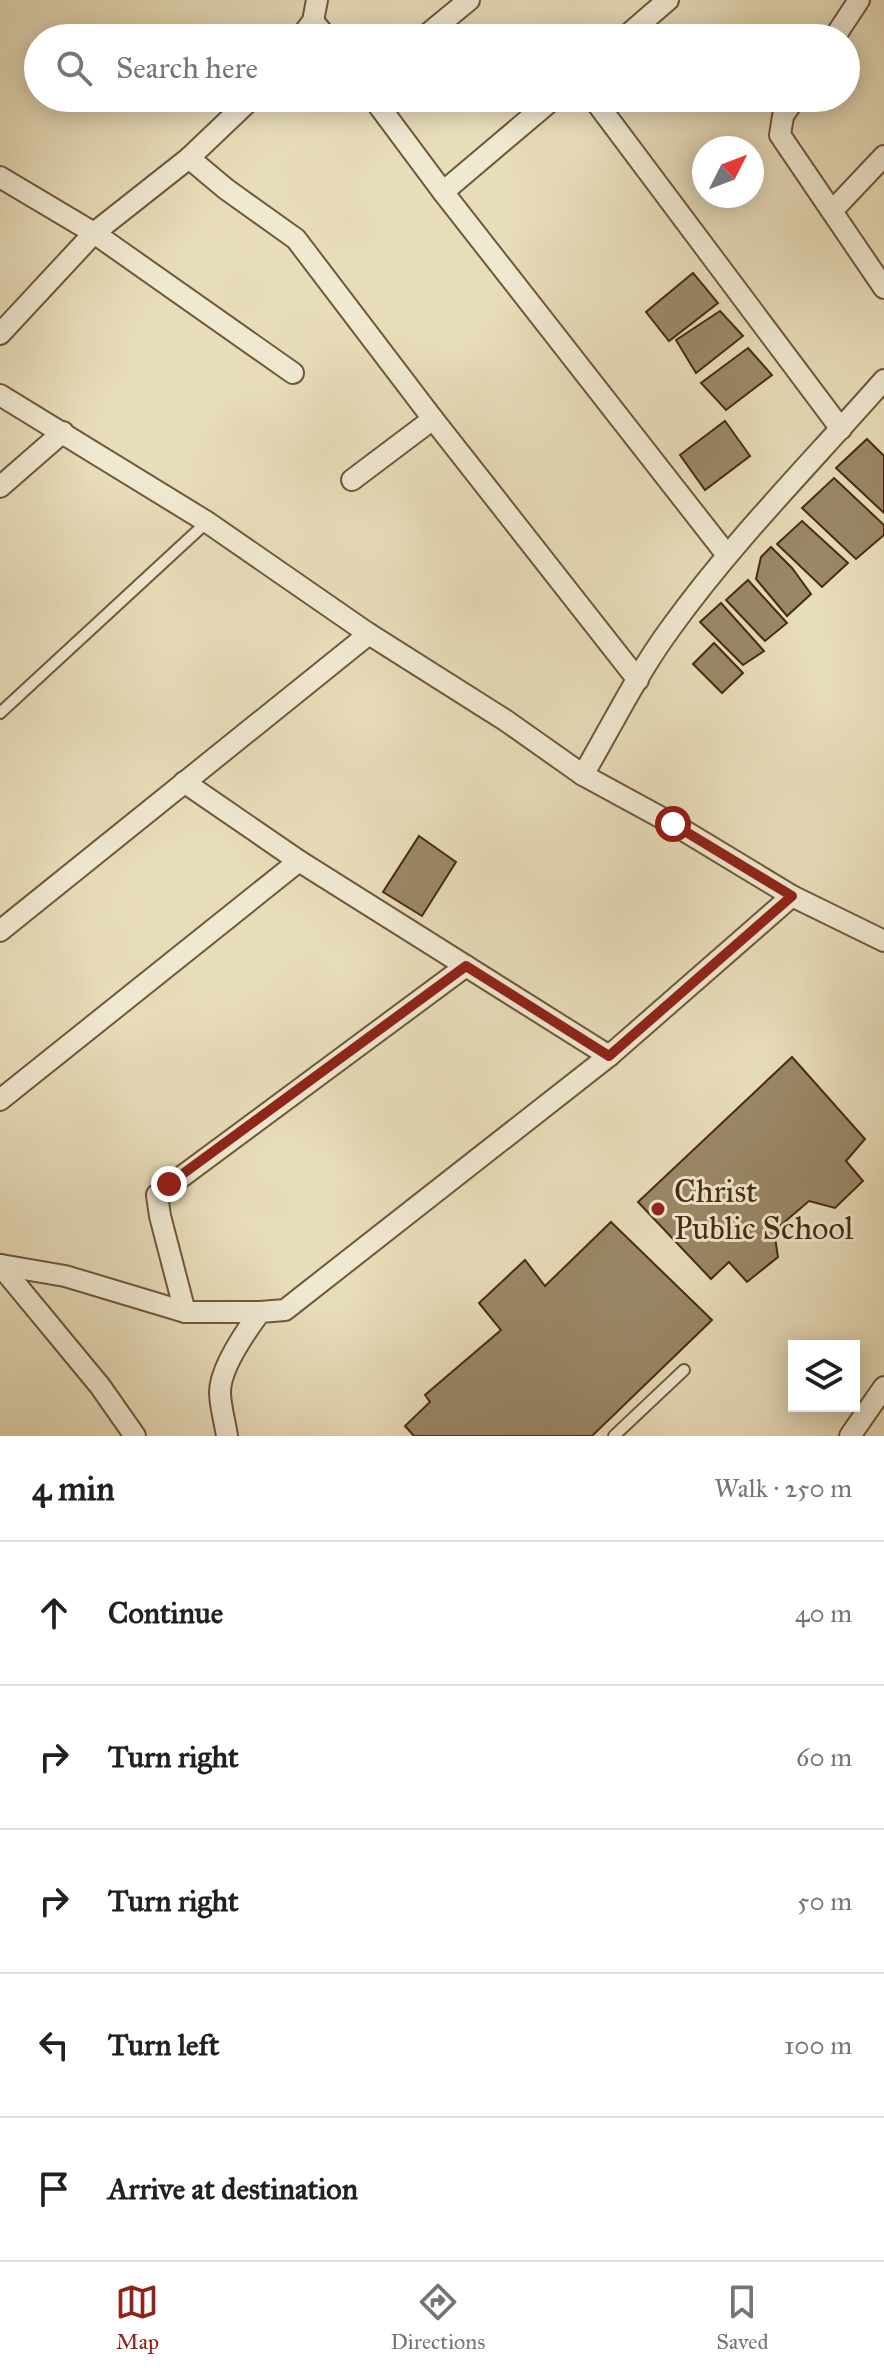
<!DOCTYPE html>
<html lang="en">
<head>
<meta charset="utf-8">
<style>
  body { margin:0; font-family:"IM FELL Great Primer",serif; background:#f6f6f6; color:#202124 }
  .controls { position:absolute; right:24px; bottom:24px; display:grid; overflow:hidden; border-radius:0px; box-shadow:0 4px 20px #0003 }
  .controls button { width:72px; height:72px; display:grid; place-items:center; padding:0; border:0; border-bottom:2px solid #e0e0e0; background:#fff; color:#202124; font:40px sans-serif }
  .compass { position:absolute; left:692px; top:136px; width:72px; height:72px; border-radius:50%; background:#fff; box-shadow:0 4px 20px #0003; rotate:48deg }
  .stop { position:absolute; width:24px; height:24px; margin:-18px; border:6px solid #8f2418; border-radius:50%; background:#fff }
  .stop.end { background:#8f2418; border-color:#fff; box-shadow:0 2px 8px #0008 }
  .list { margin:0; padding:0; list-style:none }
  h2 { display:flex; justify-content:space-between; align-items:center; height:104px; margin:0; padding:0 32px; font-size:34px }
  h2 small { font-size:26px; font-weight:400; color:#757577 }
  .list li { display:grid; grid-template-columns:52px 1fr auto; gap:24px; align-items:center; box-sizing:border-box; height:144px; padding:0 32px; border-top:2px solid #e0e0e0 }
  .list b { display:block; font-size:30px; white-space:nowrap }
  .list em { font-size:26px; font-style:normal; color:#757577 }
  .icon { flex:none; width:44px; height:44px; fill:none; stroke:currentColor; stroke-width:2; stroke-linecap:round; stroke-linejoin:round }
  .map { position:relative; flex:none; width:884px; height:1436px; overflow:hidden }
  .search { position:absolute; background:#fff; box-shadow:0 4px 20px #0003; left:24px; right:24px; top:24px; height:88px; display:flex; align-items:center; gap:20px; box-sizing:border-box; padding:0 28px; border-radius:44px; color:#757577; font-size:30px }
  .sheet { height:824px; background:#fff }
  nav { display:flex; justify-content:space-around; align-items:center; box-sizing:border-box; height:112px; border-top:2px solid #e0e0e0; background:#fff; font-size:22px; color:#757577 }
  nav a { display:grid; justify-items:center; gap:4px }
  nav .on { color:#8f2418 }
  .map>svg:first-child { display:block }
  .building { fill:#9b8868; stroke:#482b10; stroke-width:2 }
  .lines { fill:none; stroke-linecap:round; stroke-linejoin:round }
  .service-casing { stroke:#70583a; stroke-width:14 }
  .minor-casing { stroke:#70583a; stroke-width:24 }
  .service { stroke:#f0e9d2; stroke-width:10 }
  .minor { stroke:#f0e9d2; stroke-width:20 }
  .route { stroke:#8f2418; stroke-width:10 }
  .poi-dot { fill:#8f2418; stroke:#f0e9d2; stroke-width:3 }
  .labels { text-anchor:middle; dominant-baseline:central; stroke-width:6; stroke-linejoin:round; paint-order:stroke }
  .poi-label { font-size:32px; fill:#482b10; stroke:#f0e9d2; text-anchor:start }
</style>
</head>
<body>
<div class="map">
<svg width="884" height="1436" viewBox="0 0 884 1436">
  <rect width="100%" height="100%" fill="#e8ddba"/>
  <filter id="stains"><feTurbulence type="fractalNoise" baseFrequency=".0025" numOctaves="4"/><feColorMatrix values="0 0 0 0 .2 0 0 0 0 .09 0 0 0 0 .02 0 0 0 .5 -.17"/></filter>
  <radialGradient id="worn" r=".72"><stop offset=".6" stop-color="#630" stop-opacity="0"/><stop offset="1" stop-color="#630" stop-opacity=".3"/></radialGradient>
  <!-- building -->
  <g class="building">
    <polygon points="693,273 718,303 669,341 646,312"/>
    <polygon points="720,311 743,336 696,373 676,340"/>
    <polygon points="748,348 772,375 726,410 701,383"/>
    <polygon points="725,421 750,456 705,490 680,455"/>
    <polygon points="867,439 884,456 884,513 836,468"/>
    <polygon points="834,478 884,525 884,535 856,559 802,508"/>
    <polygon points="802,521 848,563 822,587 777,544"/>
    <polygon points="771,547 792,568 811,594 787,616 756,579 761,557"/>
    <polygon points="748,580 787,623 765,641 726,600"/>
    <polygon points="721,603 764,651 743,665 700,622"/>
    <polygon points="714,643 743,673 722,693 693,664"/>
    <polygon points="419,836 456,862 422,916 383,892"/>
    <polygon points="792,1057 865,1139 846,1161 863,1181 835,1208 809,1201 774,1231 778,1257 747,1282 729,1262 711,1279 638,1202"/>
    <polygon points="611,1222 712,1320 592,1436 414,1436 405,1426 430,1402 425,1395 501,1330 479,1303 525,1260 545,1286"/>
  </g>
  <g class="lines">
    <!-- service casing -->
    <g class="service-casing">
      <g id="service">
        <polyline points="0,713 207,522"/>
        <polyline points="614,1436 684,1370"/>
      </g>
    </g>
    <!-- minor casing -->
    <g class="minor-casing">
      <g id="minor">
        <polyline points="313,21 327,38"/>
        <polyline points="300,38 313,21 317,0"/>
        <polyline points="423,38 469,0"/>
        <polyline points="624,38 668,0"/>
        <polyline points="834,38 859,0"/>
        <polyline points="373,98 443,192 727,555"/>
        <polyline points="593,98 841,429"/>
        <polyline points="795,98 783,116 780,135 884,288"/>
        <polyline points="189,158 226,189 296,239 433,419 638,680"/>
        <polyline points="0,177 94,233 293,373"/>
        <polyline points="443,192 554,98"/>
        <polyline points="832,211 884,156"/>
        <polyline points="0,334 94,233 189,158 252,98"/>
        <polyline points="0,395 207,522 369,634 505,720 583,775 673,824 792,896 884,941"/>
        <polyline points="352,480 433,419"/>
        <polyline points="0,487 63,432"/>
        <path d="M583,775C611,727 637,674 670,629C734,540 812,462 884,380"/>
        <polyline points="184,782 299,861 609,1056"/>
        <polyline points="0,931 369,634"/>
        <polyline points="0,1100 299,861"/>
        <polyline points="0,1265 100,1386 135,1436"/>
        <polyline points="1,1265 65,1276 185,1312 260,1312"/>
        <polyline points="185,1312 160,1216 157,1195 466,966"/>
        <path d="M227,1436C225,1422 220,1406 220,1392C220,1368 246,1331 260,1312L285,1310L609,1056L792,896"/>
        <polyline points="850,1436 884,1387"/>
      </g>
    </g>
    <!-- service -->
    <use href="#service" class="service"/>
    <!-- minor -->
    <use href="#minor" class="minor"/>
  </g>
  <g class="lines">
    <!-- route -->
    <polyline class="route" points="169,1184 466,966 609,1056 792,896 673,824"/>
  </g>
  <!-- markers -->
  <circle class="poi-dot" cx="658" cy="1209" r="8"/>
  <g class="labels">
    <!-- poi labels -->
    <g class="poi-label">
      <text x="674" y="1191">Christ<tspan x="674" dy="37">Public School</tspan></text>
    </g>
  </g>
  <rect width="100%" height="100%" filter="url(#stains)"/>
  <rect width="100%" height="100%" fill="url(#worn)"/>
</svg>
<div class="controls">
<button><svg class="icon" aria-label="layers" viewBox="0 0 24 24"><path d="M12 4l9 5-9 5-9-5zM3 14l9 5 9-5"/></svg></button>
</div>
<svg class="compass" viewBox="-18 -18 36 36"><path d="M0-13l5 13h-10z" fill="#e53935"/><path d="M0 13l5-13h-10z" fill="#757577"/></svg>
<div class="stop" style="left:673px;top:824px"></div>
<div class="stop end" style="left:169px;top:1184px"></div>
<div class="search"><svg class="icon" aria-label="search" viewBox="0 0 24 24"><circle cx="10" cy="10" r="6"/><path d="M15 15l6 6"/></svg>Search here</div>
</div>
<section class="sheet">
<h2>4 min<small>Walk · 250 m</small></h2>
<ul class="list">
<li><svg class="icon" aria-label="ahead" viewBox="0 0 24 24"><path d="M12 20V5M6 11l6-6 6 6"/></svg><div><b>Continue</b></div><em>40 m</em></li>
<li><svg class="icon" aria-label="right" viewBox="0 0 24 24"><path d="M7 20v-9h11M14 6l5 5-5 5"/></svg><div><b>Turn right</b></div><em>60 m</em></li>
<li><svg class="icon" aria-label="right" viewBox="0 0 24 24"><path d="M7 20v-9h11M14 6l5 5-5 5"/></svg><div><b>Turn right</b></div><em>50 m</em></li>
<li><svg class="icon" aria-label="left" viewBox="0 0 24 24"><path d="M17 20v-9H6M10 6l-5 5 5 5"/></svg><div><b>Turn left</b></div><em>100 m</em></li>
<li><svg class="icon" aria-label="arrive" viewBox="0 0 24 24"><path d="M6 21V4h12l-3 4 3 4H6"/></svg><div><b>Arrive at destination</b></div></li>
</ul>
</section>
<nav>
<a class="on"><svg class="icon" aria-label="map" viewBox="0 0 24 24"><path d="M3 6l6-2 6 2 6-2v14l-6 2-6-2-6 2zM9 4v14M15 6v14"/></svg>Map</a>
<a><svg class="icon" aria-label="directions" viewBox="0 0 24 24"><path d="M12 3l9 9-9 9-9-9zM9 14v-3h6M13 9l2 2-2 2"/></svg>Directions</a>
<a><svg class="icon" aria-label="saved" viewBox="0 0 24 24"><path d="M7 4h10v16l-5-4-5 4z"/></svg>Saved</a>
</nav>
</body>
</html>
